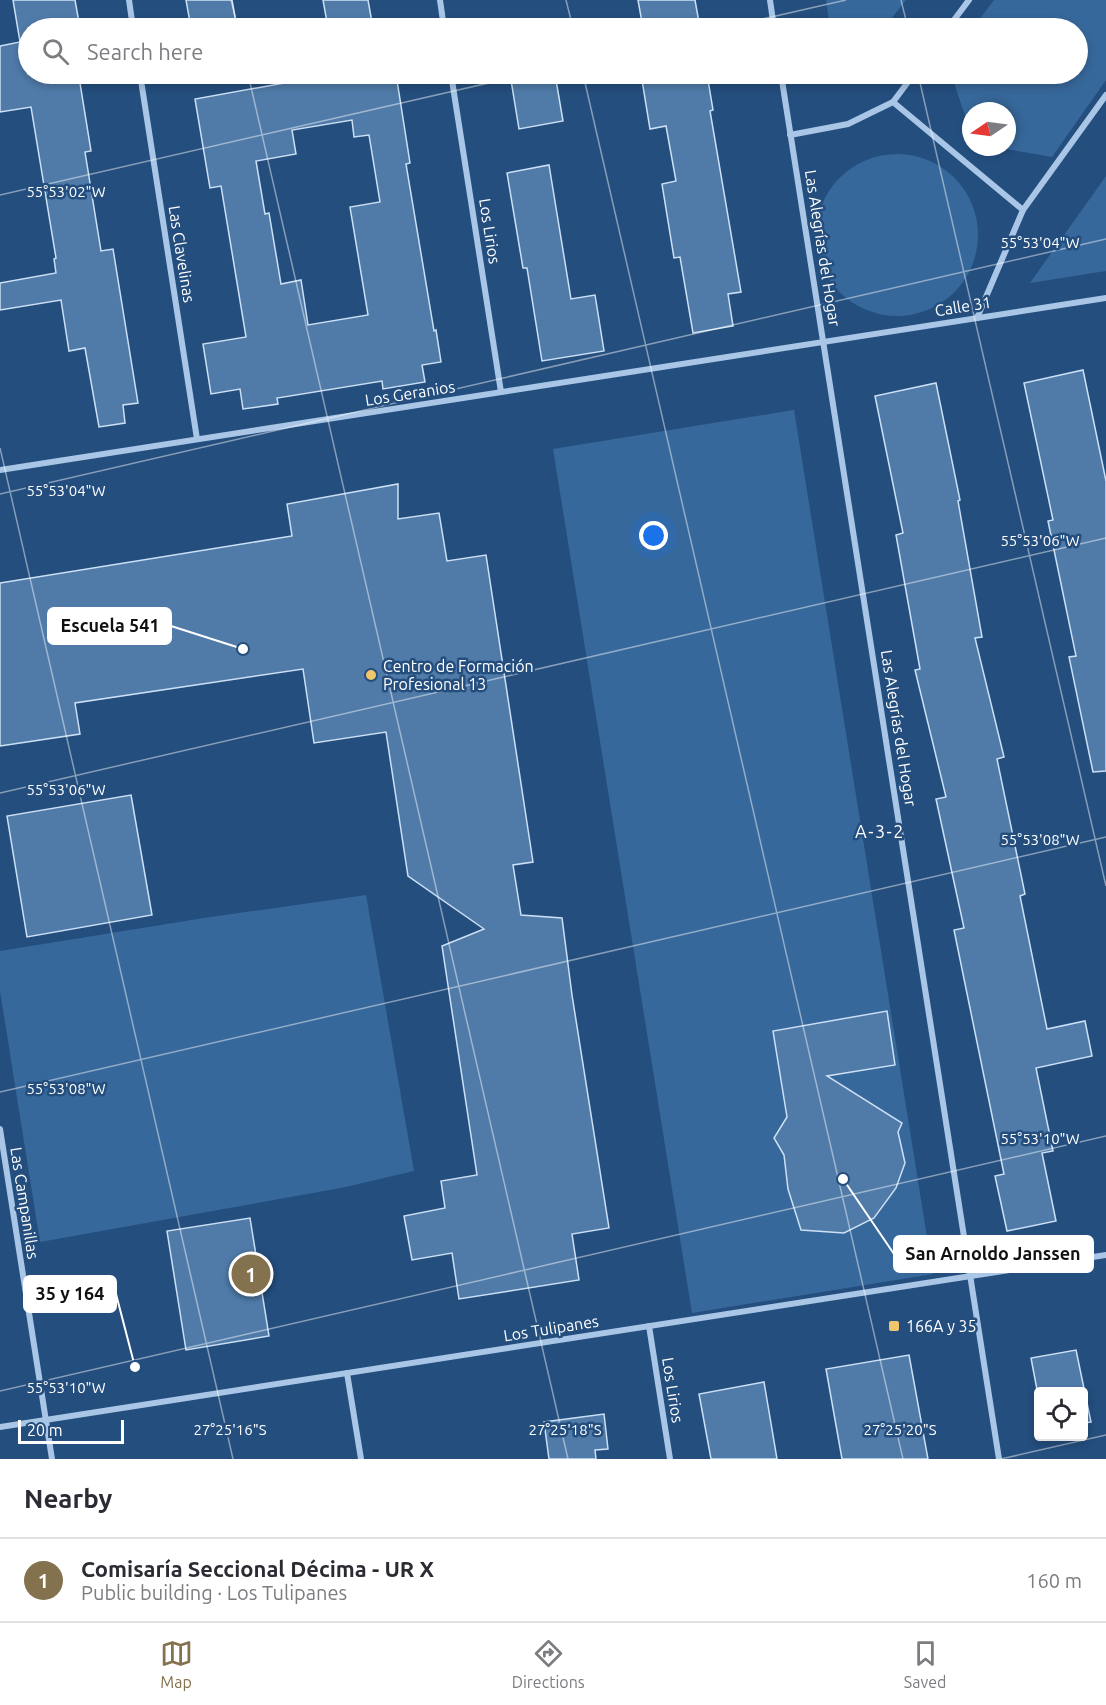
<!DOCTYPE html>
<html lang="en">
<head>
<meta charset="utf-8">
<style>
  body { margin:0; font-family:Ubuntu,sans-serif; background:#f7f7f7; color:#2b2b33 }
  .controls { position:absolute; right:18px; bottom:18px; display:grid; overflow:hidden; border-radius:6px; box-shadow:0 3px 9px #0003 }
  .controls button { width:54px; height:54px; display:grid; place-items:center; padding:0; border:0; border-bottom:2px solid #e1e1e2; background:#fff; color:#2b2b33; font:30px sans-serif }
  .compass { position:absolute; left:962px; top:102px; width:54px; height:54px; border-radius:50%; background:#fff; box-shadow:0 3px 9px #0003; rotate:257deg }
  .scale { position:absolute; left:18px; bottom:15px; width:106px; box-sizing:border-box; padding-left:6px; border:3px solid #fff; border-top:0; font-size:16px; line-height:21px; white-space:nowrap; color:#fff; -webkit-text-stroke:4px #244e7e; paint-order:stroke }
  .you { position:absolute; left:654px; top:536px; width:21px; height:21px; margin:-15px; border:4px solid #fff; border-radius:50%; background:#1a73e8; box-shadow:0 0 0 9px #1a73e833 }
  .badge { display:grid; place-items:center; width:39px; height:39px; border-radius:50%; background:#84714d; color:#fff; font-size:20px; font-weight:700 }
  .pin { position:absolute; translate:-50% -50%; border:3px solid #fff; box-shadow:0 2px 6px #0006 }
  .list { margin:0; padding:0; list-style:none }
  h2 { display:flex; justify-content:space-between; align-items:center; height:78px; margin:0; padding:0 24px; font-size:26px }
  h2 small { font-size:20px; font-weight:400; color:#7c7c81 }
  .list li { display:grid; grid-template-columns:39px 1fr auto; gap:18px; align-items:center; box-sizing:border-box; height:84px; padding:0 24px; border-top:2px solid #e1e1e2 }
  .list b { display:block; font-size:22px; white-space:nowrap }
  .list p { margin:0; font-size:20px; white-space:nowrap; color:#7c7c81 }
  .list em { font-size:20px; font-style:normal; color:#7c7c81 }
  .icon { flex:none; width:33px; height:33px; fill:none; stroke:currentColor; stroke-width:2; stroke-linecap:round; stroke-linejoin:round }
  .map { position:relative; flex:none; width:1106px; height:1459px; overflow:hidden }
  .search { position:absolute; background:#fff; box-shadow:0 3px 9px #0003; left:18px; right:18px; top:18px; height:66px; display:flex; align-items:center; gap:15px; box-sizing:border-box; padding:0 21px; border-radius:33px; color:#7c7c81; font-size:22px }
  .sheet { height:162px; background:#fff }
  nav { display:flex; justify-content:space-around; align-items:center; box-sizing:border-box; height:84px; border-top:2px solid #e1e1e2; background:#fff; font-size:16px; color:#7c7c81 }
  nav a { display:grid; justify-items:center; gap:3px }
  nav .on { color:#84714d }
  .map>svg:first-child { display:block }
  .green { fill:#37689b }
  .building { fill:#507ba9; stroke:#cce0f5; stroke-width:1.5; fill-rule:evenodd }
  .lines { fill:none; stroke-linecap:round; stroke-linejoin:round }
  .minor { stroke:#a9c6e6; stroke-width:6 }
  .ticks { fill:none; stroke:#fff; stroke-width:1.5; stroke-opacity:0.45 }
  .poi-dot { fill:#f0c66d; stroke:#244e7e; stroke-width:2 }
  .labels { text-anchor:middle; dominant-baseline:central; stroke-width:5; stroke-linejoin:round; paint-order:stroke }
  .street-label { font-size:16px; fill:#fff; stroke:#244e7e }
  .poi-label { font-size:16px; fill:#fff; stroke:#244e7e; text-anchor:start }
  .neighbourhood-label { font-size:18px; letter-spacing:1.5px; fill:#fff; stroke:#244e7e }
  .ticks-label { font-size:15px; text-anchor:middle; fill:#fff; stroke:#244e7e; stroke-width:5; stroke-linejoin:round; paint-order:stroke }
  .leader { fill:none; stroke:#fff; stroke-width:2 }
  .callout-dot { fill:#fff; stroke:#244e7e; stroke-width:2 }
  .callout { fill:#fff; stroke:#fff; stroke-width:2 }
  .callout-label { font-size:18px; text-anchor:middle; font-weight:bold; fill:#111 }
</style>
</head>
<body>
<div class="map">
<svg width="1106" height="1459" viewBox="0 0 1106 1459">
  <rect width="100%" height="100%" fill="#244e7e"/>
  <!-- green -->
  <g class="green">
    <polygon points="826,0 906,0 884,28 830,28"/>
    <polygon points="994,0 1106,0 1106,80 1052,157 995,147 1007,147 1007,111 971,111 971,133 951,74 1078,74 1078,28 973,28"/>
    <circle cx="897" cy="235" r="81"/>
    <polygon points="1106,176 1106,271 1030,283"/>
    <polygon points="794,410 933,1274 692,1313 553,449"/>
    <polygon points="366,895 414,1171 341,1188 40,1242 0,991 0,951 204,918"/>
  </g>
  <!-- building -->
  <g class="building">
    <polygon points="13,0 75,0 80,28 28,28 28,74 88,74 89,81 80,83 91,151 85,152 101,251 113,249 138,403 123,405 125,423 99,427 85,348 69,351 61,300 0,310 0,283 56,273 54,259 56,258 31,107 0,112 0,46 20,42"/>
    <polygon points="186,0 232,0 237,28 191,28"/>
    <polygon points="323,0 368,0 373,28 328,28"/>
    <polygon points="638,0 695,0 700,28 643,28"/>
    <path d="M334,74H396L410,163L406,164L434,331L436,330L441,362L422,365L425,382L383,389L382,381L277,398L278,404L243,409L240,389L211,394L203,344L246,337L221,186L210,188L195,99ZM352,120L354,137L369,135L380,202L350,207L368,315L308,325L301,280L281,284L269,213L265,214L256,161L296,154L292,130Z"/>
    <polygon points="510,74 555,74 563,121 519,129"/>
    <polygon points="641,74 707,74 713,110 710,111 741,292 728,294 733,326 693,333 680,257 674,258 662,184 676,181 666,126 650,129"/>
    <polygon points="549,165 571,299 595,295 604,351 542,361 527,268 523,268 507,173"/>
    <polygon points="1083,370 1106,481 1106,771 1093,772 1069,657 1076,656 1048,521 1053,520 1024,383"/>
    <polygon points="936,383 960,500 958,501 982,637 975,638 1004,757 997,759 1025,894 1020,896 1047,1029 1085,1021 1092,1056 1036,1068 1053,1151 1042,1153 1056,1221 1007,1231 995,1176 1004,1174 954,930 964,928 936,799 946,797 915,670 920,669 896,535 903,533 875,396"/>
    <polygon points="398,484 398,519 439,513 447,561 486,555 533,862 513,865 521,915 562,918 572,995 609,1228 572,1234 579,1280 459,1299 452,1253 412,1260 404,1216 445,1208 441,1181 477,1175 442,946 484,929 408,876 386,732 314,743 303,669 75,703 80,734 0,746 0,583 292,536 287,504"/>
    <polygon points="131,795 152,915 27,937 7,816"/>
    <polygon points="887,1011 895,1065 827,1076 902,1123 898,1132 905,1163 896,1188 874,1218 844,1233 801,1230 788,1189 784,1155 774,1138 787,1117 773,1031"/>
    <polygon points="250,1218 269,1336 186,1350 167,1231"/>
    <polygon points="1076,1350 1091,1422 1083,1423 1083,1392 1038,1392 1038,1395 1031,1358"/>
    <polygon points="909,1355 928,1459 842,1459 826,1369"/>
    <polygon points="764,1382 777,1459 711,1459 699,1394"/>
    <polygon points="604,1414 608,1449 595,1450 596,1459 549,1459 544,1422"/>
  </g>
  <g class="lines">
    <!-- minor -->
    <g class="minor">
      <polyline points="129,0 133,28"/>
      <polyline points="440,0 444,28"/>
      <polyline points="770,0 774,28"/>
      <polyline points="948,28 969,0"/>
      <polyline points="140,74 197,439"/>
      <polyline points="451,74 501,392"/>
      <polyline points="781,74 999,1459"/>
      <polyline points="893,102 1023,210"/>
      <polyline points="790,135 848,124 893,102 914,74"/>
      <polyline points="977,318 1023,210 1106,95"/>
      <polyline points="0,470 1106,298"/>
      <polyline points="0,1129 52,1459"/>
      <polyline points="649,1326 670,1459"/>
      <polyline points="347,1373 361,1459"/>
      <polyline points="0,1427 1106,1255"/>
    </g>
  </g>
  <!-- ticks -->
  <path class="ticks" d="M231,0L238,28M566,0L573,28M901,0L908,28M723,28L846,0M248,74L568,1459M583,74L903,1459M918,74L1106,886M0,195L528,74M0,448L233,1459M0,494L1106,239M0,793L1106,538M0,1092L1106,837M0,1391L1106,1136M1001,1459L1106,1435"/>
  <!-- markers -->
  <g class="poi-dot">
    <circle cx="371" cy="675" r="6"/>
    <rect x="888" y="1320" width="12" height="12" rx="3"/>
  </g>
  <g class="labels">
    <!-- street labels -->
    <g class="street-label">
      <text transform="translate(490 231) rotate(81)">Los Lirios</text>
      <text transform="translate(823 248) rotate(81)">Las Alegrías del Hogar</text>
      <text transform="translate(182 254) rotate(81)">Las Clavelinas</text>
      <text transform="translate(963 306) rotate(-9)">Calle 31</text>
      <text transform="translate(410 393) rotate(-9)">Los Geranios</text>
      <text transform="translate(899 728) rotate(81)">Las Alegrías del Hogar</text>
      <text transform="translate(25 1203) rotate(81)">Las Campanillas</text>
      <text transform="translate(551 1328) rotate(-9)">Los Tulipanes</text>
      <text transform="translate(673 1390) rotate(81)">Los Lirios</text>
    </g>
    <!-- poi labels -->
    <g class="poi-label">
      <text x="383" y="666">Centro de Formación<tspan x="383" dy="18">Profesional 13</tspan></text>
      <text x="906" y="1326">166A y 35</text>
    </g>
    <!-- neighbourhood labels -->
    <g class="neighbourhood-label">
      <text x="880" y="831">A-3-2</text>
    </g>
  </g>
  <g class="ticks-label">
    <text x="66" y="197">55°53'02"W</text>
    <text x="1040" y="248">55°53'04"W</text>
    <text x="66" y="496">55°53'04"W</text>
    <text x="1040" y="546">55°53'06"W</text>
    <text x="66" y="795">55°53'06"W</text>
    <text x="1040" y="845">55°53'08"W</text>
    <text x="66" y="1094">55°53'08"W</text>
    <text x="1040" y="1144">55°53'10"W</text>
    <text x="66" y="1393">55°53'10"W</text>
    <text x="230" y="1435">27°25'16"S</text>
    <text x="565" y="1435">27°25'18"S</text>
    <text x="900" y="1435">27°25'20"S</text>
  </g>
  <!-- callouts -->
  <path class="leader" d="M243 649L171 626M843 1179L894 1254M135 1367L116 1294"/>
  <g class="callout-dot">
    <circle cx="243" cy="649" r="6"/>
    <circle cx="843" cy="1179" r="6"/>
    <circle cx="135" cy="1367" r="6"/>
  </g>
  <g class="callout">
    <rect x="48" y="608" width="123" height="36" rx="6"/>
    <rect x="894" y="1236" width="199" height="36" rx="6"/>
    <rect x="24" y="1276" width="92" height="36" rx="6"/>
  </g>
  <g class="callout-label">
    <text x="110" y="632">Escuela 541</text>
    <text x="993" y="1260">San Arnoldo Janssen</text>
    <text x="70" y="1300">35 y 164</text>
  </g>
</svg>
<div class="controls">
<button><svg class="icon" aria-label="locate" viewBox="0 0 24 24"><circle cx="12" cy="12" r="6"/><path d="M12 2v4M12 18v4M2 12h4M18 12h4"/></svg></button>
</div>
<svg class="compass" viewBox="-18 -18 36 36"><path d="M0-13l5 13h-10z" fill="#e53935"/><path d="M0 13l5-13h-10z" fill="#7c7c81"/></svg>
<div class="scale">20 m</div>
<div class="you"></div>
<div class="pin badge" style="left:251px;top:1274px">1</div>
<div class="search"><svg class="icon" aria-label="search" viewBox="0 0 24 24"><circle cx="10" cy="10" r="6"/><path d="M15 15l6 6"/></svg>Search here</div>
</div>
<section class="sheet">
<h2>Nearby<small></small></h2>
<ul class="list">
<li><span class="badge">1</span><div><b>Comisaría Seccional Décima - UR X</b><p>Public building · Los Tulipanes</p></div><em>160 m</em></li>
</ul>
</section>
<nav>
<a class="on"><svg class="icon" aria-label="map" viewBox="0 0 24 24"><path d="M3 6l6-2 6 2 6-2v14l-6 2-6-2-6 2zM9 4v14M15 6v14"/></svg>Map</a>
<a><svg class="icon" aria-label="directions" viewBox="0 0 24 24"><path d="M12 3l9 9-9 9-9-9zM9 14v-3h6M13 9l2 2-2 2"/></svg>Directions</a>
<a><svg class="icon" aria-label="saved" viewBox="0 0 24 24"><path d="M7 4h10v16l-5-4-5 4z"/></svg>Saved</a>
</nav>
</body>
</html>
